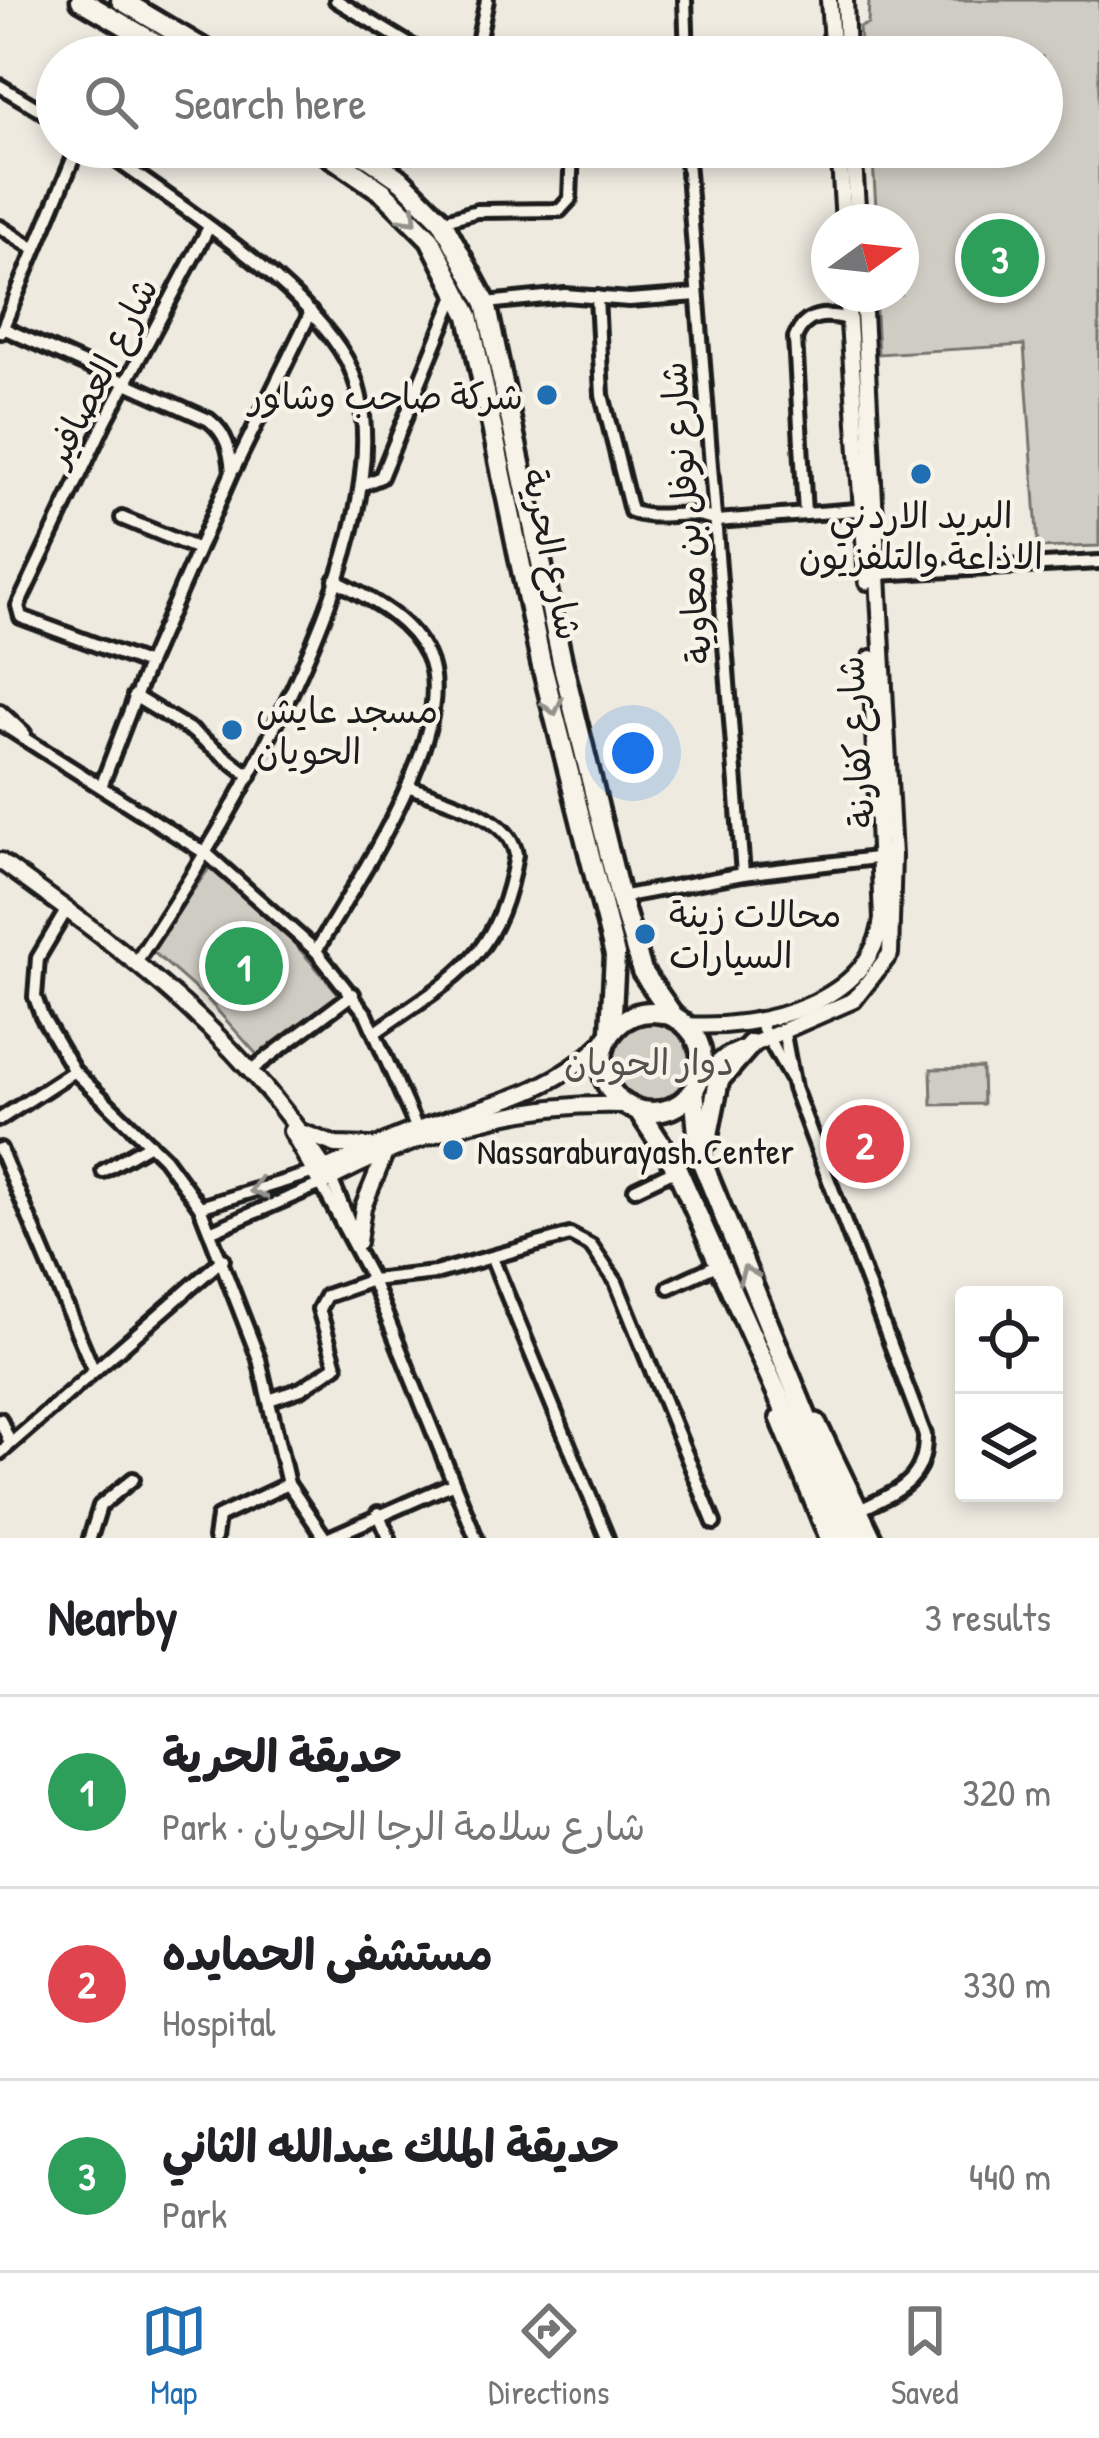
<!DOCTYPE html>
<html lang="en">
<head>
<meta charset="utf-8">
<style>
  body { margin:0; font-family:"Patrick Hand","Playpen Sans Arabic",sans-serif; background:#f2f2f2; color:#202124 }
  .controls { position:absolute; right:36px; bottom:36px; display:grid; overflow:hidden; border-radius:12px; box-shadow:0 6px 18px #0003 }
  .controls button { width:108px; height:108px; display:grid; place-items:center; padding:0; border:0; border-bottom:3px solid #e0e0e0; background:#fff; color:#202124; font:60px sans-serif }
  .compass { position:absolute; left:811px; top:204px; width:108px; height:108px; border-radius:50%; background:#fff; box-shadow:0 6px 18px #0003; rotate:75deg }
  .you { position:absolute; left:633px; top:753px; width:42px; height:42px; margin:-30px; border:9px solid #fff; border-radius:50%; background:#1a73e8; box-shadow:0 0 0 18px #1a73e833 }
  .badge { display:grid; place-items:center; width:78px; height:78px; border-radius:50%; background:#1f6fb2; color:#fff; font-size:39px; font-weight:700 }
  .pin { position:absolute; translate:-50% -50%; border:6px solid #fff; box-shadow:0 3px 12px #0006 }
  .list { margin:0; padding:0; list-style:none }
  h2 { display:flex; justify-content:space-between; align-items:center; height:156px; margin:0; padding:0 48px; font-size:51px }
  h2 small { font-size:39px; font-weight:400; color:#757577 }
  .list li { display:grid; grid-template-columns:78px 1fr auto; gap:36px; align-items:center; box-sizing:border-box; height:192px; padding:0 48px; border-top:3px solid #e0e0e0 }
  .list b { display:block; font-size:45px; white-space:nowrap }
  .list p { margin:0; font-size:39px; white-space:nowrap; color:#757577 }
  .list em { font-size:39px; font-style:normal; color:#757577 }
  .icon { flex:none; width:66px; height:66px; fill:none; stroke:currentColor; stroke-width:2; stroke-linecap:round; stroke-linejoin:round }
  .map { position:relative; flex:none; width:1099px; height:1538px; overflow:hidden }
  .search { position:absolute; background:#fff; box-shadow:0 6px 18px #0003; left:36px; right:36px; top:36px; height:132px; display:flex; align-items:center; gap:30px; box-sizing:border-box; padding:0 42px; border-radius:66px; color:#757577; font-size:45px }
  .sheet { height:732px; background:#fff }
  nav { display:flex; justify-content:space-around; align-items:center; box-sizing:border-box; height:168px; border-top:3px solid #e0e0e0; background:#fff; font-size:33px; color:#757577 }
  nav a { display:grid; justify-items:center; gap:6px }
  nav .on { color:#1f6fb2 }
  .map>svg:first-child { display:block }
  .green { fill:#cfccc3; stroke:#767470; stroke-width:3 }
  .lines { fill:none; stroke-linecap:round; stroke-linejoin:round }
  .minor-casing { stroke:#1c1c1c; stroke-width:20 }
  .tertiary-casing { stroke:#1c1c1c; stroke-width:22 }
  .secondary-casing { stroke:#1c1c1c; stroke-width:24 }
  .trunk-casing { stroke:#1c1c1c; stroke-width:27 }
  .minor { stroke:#f7f3e8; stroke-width:10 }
  .tertiary { stroke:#f7f3e8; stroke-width:14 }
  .secondary { stroke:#f7f3e8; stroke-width:15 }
  .trunk { stroke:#f7f3e8; stroke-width:18 }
  .oneway { stroke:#94928c }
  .poi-dot { fill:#1f6fb2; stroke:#f7f3e8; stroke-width:4.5 }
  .labels { text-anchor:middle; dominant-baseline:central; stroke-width:9; stroke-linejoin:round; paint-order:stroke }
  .street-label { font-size:36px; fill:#1c1c1c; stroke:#f7f3e8 }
  .poi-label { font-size:36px; fill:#1c1c1c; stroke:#f7f3e8; text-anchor:start }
  .park-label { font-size:36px; fill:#52514e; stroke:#f7f3e8 }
</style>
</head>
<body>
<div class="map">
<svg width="1099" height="1538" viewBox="0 0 1099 1538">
  <rect width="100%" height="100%" fill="#eeeae0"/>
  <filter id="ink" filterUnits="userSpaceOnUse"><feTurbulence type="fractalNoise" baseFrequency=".00833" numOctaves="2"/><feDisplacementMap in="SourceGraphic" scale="24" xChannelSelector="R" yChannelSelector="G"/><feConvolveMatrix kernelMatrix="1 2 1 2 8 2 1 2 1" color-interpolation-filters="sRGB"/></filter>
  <g filter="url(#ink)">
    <!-- green -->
    <g class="green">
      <polygon points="869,0 1099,0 1099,546 1038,548 1024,345 878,354 875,294 901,294 901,222 877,222 872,147 1042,147 1042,57 861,57 859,27 868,24"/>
      <polygon points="210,867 279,926 339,994 260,1058 208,1000 151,950"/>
      <circle cx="649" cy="1061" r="40"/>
      <polygon points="982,1068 983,1104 932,1105 931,1069"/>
    </g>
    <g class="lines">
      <!-- minor casing -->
      <g class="minor-casing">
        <g id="minor">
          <polyline points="336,0 430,57"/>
          <polyline points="685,0 687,57"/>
          <polyline points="122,57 130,29"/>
          <polyline points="475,57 487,0"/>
          <polyline points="0,86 57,120"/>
          <path d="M98,147C172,201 302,281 346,359C426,504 220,836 138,959"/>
          <polyline points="686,147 743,874"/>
          <polyline points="442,221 477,211 560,210 570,199 572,147"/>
          <polyline points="0,227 35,249"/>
          <path d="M597,297L602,395L631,511C660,523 688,506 717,521L869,509"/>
          <polyline points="486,303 565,295 629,300 697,295"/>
          <path d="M3,328L209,420C227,434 230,450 232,472L148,664L102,784"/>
          <polyline points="1,332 78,147"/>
          <polyline points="234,469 311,312"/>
          <polyline points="364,484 381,477 457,291"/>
          <path d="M805,514L795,338C805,313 825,313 849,319"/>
          <polyline points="122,518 198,549"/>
          <polyline points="876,574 1099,562"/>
          <polyline points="148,664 21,617 18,606 105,422 209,227"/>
          <polyline points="134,696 192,731 250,776"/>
          <polyline points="0,711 24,733"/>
          <polyline points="0,723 208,855 316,951 366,1014 417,1129"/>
          <polyline points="620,897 743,874 884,857"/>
          <polyline points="67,909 38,958 35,997 42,1016 74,1071 164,1158 200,1207 259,1359 288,1484 325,1538"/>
          <path d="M316,951C353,886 462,729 427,655C409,617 369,599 335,580"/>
          <polyline points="757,1019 791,1078"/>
          <path d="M783,1029L794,1088L925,1435C926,1482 898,1491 860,1510"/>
          <path d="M376,1032C457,975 498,960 516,855C510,814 441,800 408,786"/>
          <polyline points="251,1070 353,994"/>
          <polyline points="0,1119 74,1071"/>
          <polyline points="0,1149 93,1369"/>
          <polyline points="103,1171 150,1144"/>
          <polyline points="331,1179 358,1242"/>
          <polyline points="635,1189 677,1169"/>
          <polyline points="200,1207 315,1172"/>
          <polyline points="212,1231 321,1184 372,1280 476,1538"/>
          <polyline points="492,1258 607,1538"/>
          <polyline points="669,1287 717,1265"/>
          <polyline points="269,1400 301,1389 336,1366 319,1309 326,1296 372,1280 435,1273 570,1235 591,1246 616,1282 714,1523"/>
          <polyline points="0,1419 10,1443"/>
          <polyline points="0,1453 223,1259"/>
          <polyline points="378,1513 389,1538"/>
          <polyline points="90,1538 100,1506 133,1479"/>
          <polyline points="215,1538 218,1517 288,1484"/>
          <polyline points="329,1538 452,1484"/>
        </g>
      </g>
      <!-- tertiary casing -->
      <g class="tertiary-casing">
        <g id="tertiary">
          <polyline points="829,0 833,57"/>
          <polyline points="845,0 847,57"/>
          <polyline points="839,147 844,222"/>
          <polyline points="853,147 858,222"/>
          <polyline points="847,294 867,582"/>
          <path d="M0,861C130,955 246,1039 331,1179"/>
          <path d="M686,1025C760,1030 870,1004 882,919L871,658"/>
          <polyline points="700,1077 726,1056 854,1000 890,954 893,856 863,294"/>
          <path d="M291,1131L321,1184C413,1134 520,1101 624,1105"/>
          <polyline points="304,1133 336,1145 370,1146"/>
          <path d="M321,1171C353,1158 383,1141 415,1130C491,1103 547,1097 607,1039"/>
          <polyline points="358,1242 363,1207 386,1151"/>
        </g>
      </g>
      <!-- secondary casing -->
      <g class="secondary-casing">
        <g id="secondary">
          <polyline points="779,1418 828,1538"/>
          <polyline points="817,1422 873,1538"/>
        </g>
      </g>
      <!-- trunk casing -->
      <g class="trunk-casing">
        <g id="trunk">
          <polyline points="81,0 179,57"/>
          <polyline points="121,0 217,57"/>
          <polyline points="317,147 383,192 430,239 469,316 541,662 615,955 611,1031"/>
          <polyline points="353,147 402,181 442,221 486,303 563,666 620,897 642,971 674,1017"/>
          <circle cx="652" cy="1062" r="50"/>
          <polyline points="694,1089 700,1157 856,1538"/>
          <polyline points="639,1111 677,1169 842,1538"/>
          <polyline points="707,1140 719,1080 751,1044"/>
        </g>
      </g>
      <!-- minor -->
      <use href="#minor" class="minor"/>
      <!-- tertiary -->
      <use href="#tertiary" class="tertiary"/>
      <!-- secondary -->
      <use href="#secondary" class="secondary"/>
      <!-- trunk -->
      <use href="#trunk" class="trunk"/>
    </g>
    <!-- one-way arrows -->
    <defs><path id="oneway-chevron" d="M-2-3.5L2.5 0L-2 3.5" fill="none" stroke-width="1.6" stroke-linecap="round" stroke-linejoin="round" transform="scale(3)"/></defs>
    <g class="oneway">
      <use href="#oneway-chevron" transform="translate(410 217) rotate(46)"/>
      <use href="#oneway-chevron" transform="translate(553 707) rotate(76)"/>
      <use href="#oneway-chevron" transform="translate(258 1189) rotate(163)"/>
      <use href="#oneway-chevron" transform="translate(747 1274) rotate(-112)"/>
    </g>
  </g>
  <!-- markers -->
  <g class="poi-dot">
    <circle cx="547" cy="395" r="12"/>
    <circle cx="921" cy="474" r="12"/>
    <circle cx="232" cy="730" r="12"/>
    <circle cx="645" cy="934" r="12"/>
    <circle cx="453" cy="1150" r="12"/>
  </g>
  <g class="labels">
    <!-- street labels -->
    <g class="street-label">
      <text transform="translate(100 371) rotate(-63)">شارع العصافير</text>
      <text transform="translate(685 513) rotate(-95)">شارع نوفل بن معاوية</text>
      <text transform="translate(553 554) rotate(78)">شارع الحرية</text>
      <text transform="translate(855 742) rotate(-94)">شارع كفارنة</text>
    </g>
    <!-- poi labels -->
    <g class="poi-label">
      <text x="523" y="395" text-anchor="end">شركة صاحب وشاور</text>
      <text x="921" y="514" text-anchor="middle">البريد الاردني<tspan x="921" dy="41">الاذاعة والتلفزيون</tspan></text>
      <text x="256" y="709">مسجد عايش<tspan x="256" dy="41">الحويان</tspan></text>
      <text x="669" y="913">محالات زينة<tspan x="669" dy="41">السيارات</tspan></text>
      <text x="477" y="1150">Nassaraburayash.Center</text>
    </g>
    <!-- park labels -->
    <g class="park-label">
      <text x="649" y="1061">دوار الحويان</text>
    </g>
  </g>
</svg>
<div class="controls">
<button><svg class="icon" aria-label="locate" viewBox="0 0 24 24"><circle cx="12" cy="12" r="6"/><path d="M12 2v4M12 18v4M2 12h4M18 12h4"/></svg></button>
<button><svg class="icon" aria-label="layers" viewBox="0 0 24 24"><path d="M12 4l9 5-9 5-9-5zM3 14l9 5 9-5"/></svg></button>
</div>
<svg class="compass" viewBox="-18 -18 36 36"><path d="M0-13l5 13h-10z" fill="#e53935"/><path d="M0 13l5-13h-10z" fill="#757577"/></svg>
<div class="you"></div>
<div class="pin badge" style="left:244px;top:966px;background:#2e9e5b">1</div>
<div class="pin badge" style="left:865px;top:1144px;background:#e0444e">2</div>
<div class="pin badge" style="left:1000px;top:258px;background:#2e9e5b">3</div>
<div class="search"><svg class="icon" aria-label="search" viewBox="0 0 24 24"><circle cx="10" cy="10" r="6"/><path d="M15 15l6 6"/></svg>Search here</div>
</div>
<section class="sheet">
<h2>Nearby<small>3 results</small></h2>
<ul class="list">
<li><span class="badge" style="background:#2e9e5b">1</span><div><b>حديقة الحرية</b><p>Park · شارع سلامة الرجا الحويان</p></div><em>320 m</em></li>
<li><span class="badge" style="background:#e0444e">2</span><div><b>مستشفى الحمايده</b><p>Hospital</p></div><em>330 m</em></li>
<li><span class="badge" style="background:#2e9e5b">3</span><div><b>حديقة الملك عبدالله الثاني</b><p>Park</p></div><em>440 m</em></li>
</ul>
</section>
<nav>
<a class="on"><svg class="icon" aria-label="map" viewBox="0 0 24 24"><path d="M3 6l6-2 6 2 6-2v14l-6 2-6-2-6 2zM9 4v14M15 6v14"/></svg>Map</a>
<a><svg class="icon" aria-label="directions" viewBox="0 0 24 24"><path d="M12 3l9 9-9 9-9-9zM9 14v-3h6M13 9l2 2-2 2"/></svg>Directions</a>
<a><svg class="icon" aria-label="saved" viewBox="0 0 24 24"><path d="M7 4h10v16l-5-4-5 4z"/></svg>Saved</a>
</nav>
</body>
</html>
